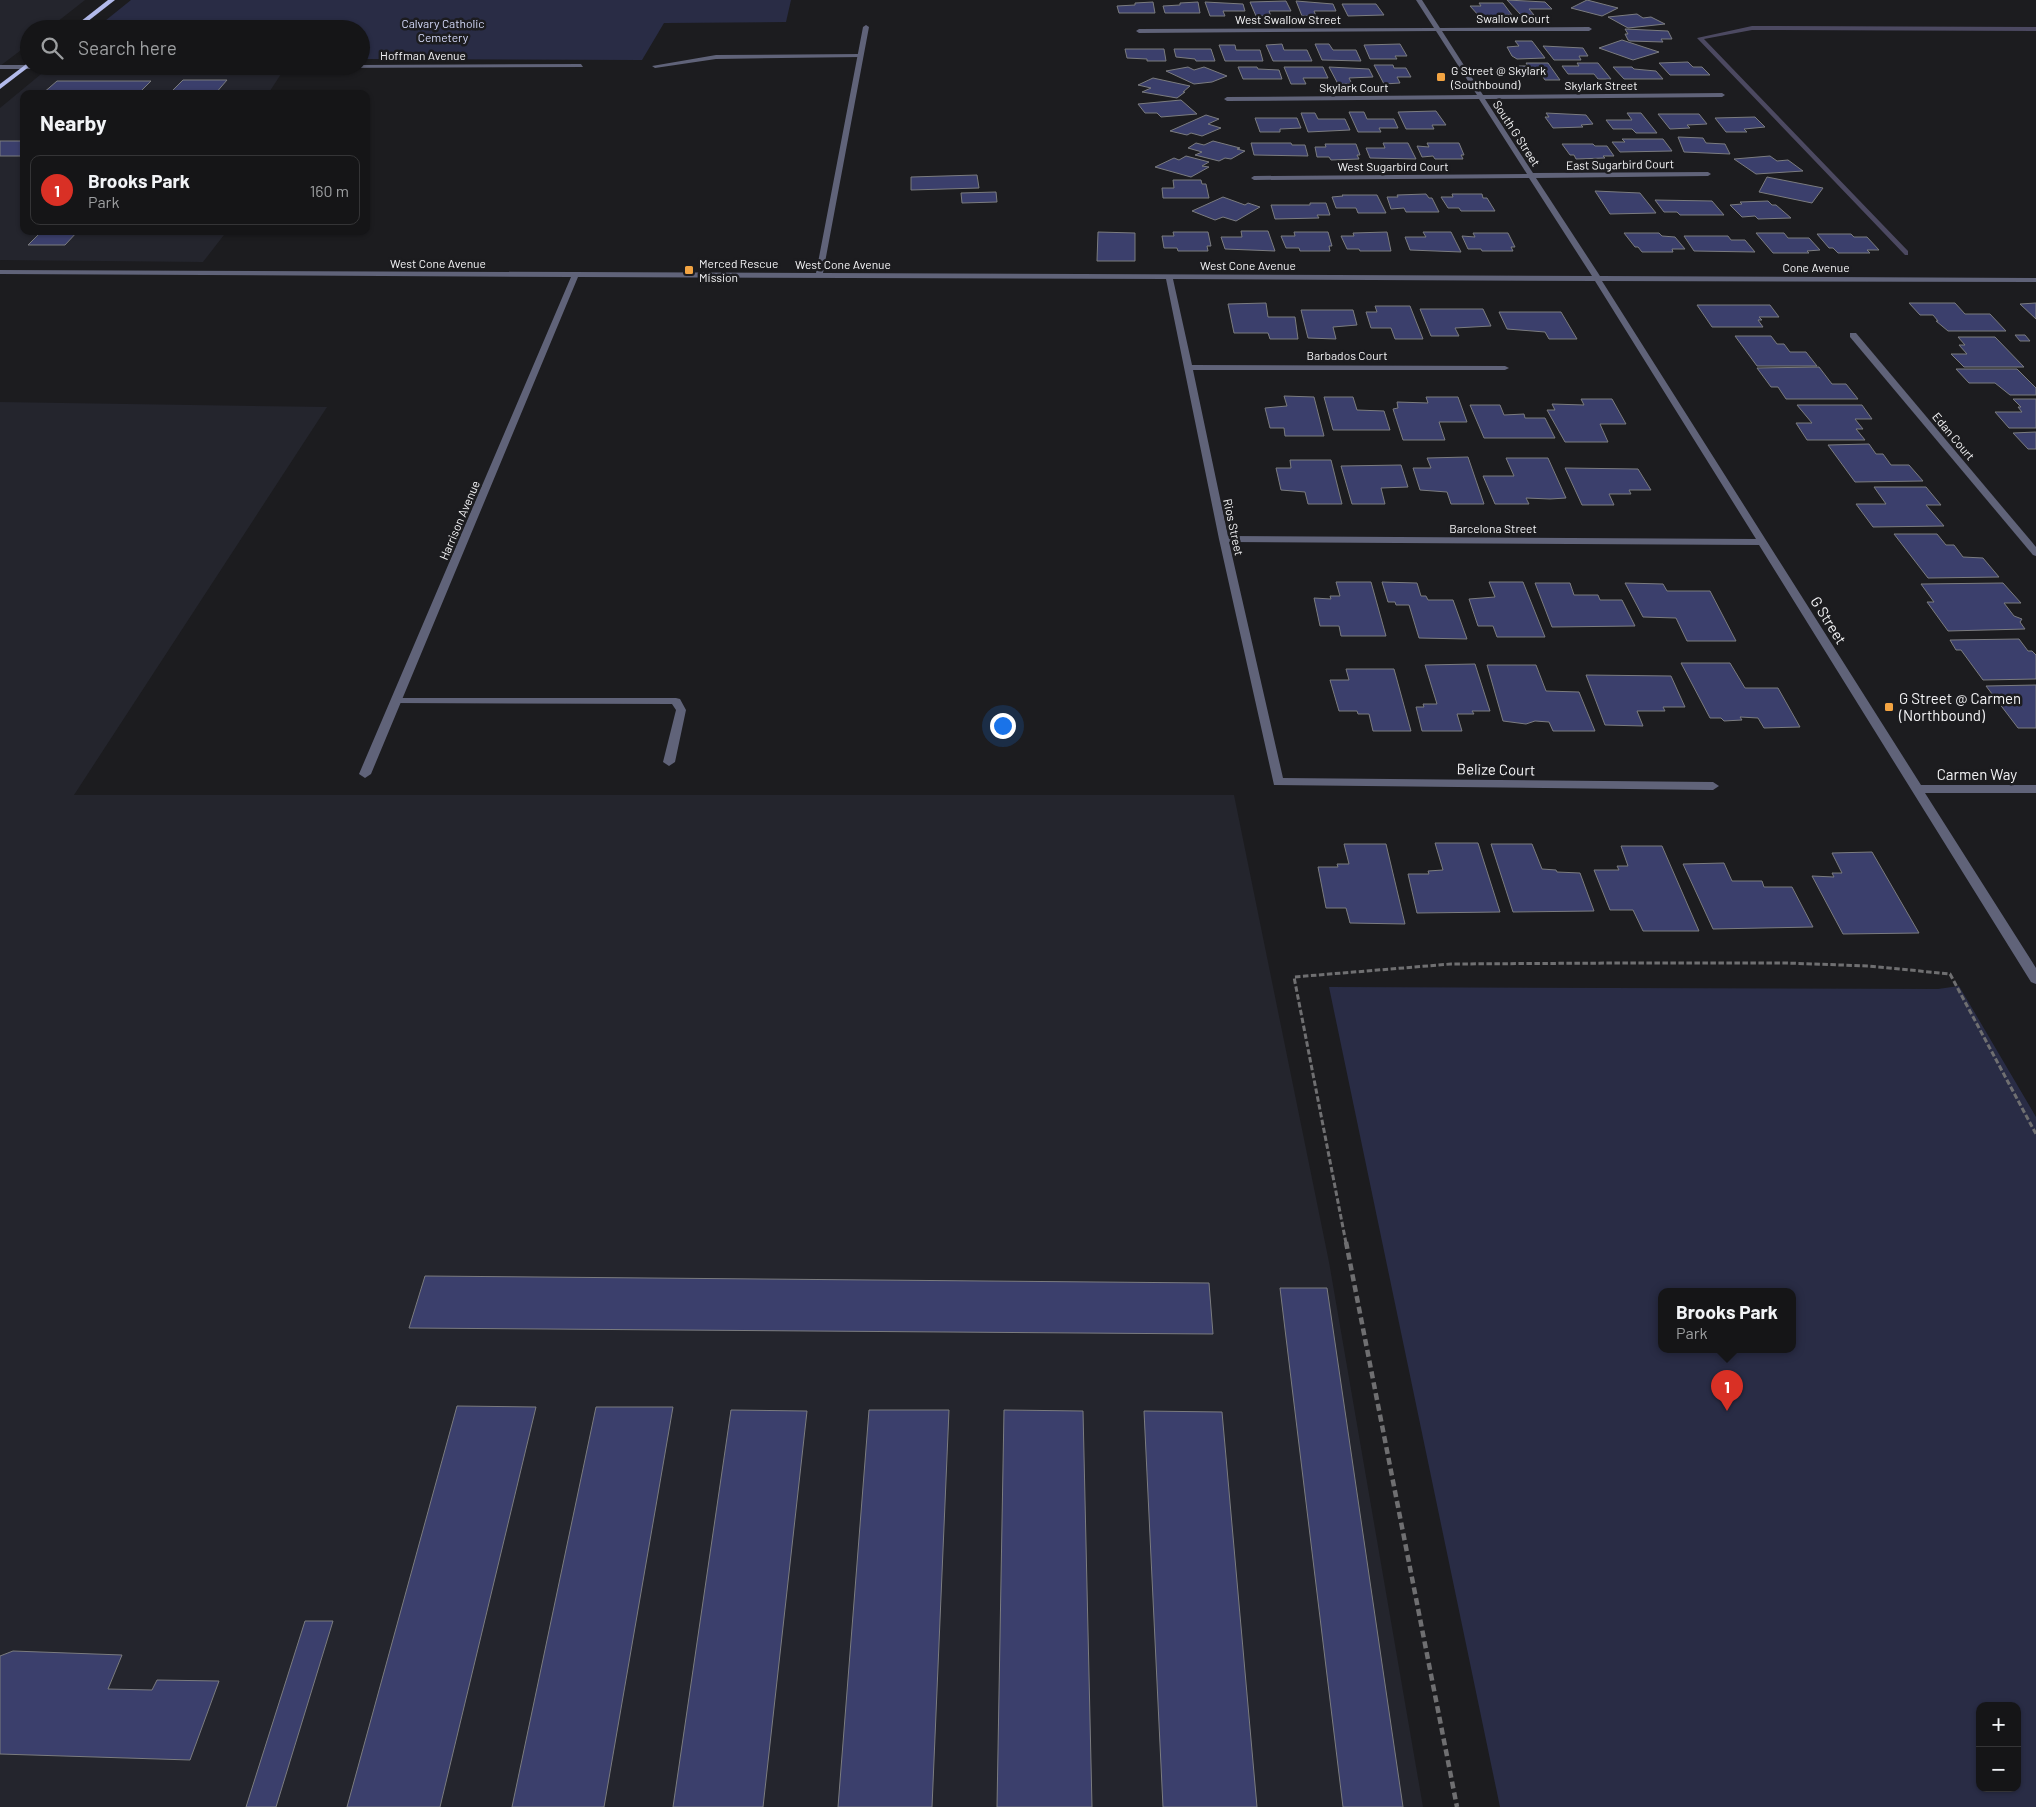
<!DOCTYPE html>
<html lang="en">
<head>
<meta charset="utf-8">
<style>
  body { margin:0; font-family:Barlow,sans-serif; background:#1e1e20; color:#f1f3f6 }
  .controls { position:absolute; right:15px; bottom:15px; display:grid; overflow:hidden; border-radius:10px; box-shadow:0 1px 4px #0004 }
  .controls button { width:45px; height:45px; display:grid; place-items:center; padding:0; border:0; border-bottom:1px solid #343436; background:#151517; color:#f1f3f6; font:25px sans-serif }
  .you { position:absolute; left:1002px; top:725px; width:18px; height:18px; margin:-12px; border:4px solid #fff; border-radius:50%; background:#1a73e8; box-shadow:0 0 0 8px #1a73e833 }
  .badge { display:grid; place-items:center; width:32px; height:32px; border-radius:50%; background:#d93025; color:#fff; font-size:16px; font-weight:700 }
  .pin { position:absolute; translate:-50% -41px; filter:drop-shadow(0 1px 2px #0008) }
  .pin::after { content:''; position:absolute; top:26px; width:18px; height:15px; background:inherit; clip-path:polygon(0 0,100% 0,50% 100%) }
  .popup { position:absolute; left:1658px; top:1288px; width:138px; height:65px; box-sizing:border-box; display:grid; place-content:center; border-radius:10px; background:#151517; filter:drop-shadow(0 1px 4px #0005); font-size:16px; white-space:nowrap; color:#9d9fa1 }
  .popup b { font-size:19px; color:#f1f3f6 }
  .popup::after { content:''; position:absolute; left:50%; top:100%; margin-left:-10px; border:10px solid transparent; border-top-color:#151517 }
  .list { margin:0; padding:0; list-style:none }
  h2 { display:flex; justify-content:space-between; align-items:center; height:65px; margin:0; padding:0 20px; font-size:21px }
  h2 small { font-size:16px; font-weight:400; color:#9d9fa1 }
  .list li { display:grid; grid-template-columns:32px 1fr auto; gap:15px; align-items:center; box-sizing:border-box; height:70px; margin:0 10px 10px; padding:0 10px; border:1px solid #343436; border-radius:10px }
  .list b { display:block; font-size:19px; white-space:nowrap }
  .list p { margin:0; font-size:16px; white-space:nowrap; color:#9d9fa1 }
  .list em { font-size:16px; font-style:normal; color:#9d9fa1 }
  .icon { flex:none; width:28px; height:28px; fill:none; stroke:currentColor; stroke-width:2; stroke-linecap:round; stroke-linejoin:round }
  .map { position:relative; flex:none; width:2036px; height:1807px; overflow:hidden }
  .search { position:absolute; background:#151517; box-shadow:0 1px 4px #0004; left:20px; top:20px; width:350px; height:55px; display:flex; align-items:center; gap:12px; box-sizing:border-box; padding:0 18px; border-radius:28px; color:#9d9fa1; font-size:19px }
  .panel { position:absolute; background:#151517; box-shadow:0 1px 4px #0004; left:20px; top:90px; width:350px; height:145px; border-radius:10px }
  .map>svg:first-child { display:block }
  .built { fill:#24252d }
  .green { fill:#292c45; fill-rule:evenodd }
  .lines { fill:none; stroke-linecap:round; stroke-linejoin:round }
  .stream { fill:#4c4961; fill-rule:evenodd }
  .building { fill:#3b3f6c; stroke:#7b7c7f }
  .path-far1 { stroke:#6f6f71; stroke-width:3; stroke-dasharray:5.5 2.5; stroke-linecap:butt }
  .path { stroke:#6f6f71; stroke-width:4.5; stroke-dasharray:7 4; stroke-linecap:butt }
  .service { fill:#606379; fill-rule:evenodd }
  .minor { fill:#606379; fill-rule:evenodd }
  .trunk { fill:#b2baeb; fill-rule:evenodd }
  .poi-dot { fill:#f3a442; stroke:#1c1c1f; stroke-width:2 }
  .labels { text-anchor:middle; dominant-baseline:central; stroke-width:5; stroke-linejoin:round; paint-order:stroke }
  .far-street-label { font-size:12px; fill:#f4f4f6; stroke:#1c1c1f }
  .far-park-label { font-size:12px; fill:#d2d7f6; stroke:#1c1c1f }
  .far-poi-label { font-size:12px; fill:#f4f4f6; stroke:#1c1c1f; text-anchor:start }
  .street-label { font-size:15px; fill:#f4f4f6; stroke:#1c1c1f }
  .poi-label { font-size:15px; fill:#f4f4f6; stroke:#1c1c1f; text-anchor:start }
</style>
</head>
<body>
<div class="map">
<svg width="2036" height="1807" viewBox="0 0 2036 1807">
  <rect width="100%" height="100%" fill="#1c1c1f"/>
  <!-- built -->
  <g class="built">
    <polygon points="0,0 85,0 48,29 29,29 29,44 0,66"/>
    <polygon points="46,70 283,71 268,94 24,94 24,231 227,231 203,262 0,260 0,108"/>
    <polygon points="0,402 327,407 74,795 1234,795 1329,1262 1423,1807 0,1807"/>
  </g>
  <!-- green -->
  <g class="green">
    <polygon points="131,0 791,0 786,22 664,23 642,60 361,59 361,29 95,29"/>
    <path d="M1959,986L2036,1117V1807H1500L1329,987L1938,989ZM1662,1292H1792V1350H1662ZM1980,1706H2017V1788H1980Z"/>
  </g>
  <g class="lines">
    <!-- stream -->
    <polygon class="stream" points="1752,26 2036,27 2036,31 1752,30 1704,39 1908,251 1908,255 1905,255 1697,38"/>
  </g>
  <!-- building -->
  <g class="building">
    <polygon points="1507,0 1545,2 1552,9 1529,9 1534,15 1521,15"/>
    <polygon points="1587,0 1618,8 1602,16 1571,8"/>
    <polygon points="1286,1 1291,11 1269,11 1271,16 1256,16 1250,2"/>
    <polygon points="1296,1 1333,4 1336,11 1314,11 1316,16 1302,16"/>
    <polygon points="1153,2 1155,13 1119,13 1117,6 1135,5 1135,3"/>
    <polygon points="1198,2 1200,13 1165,13 1163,6 1180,5 1180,3"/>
    <polygon points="1205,2 1243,4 1245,11 1223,11 1225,16 1210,16"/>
    <polygon points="1479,3 1503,3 1512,15 1479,16 1470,6 1481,6"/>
    <polygon points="1342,4 1376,4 1384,15 1348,16"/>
    <polygon points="1637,14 1643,18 1651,17 1665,24 1628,28 1608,17"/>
    <polygon points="1625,29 1668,31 1672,39 1661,39 1663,42 1630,41 1628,40 1625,34 1628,34"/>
    <polygon points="1622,40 1659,52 1633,60 1599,48"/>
    <polygon points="1515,41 1532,41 1545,58 1517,59 1512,56 1507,47 1519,46"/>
    <polygon points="1282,44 1284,50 1307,50 1312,61 1273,61 1266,45"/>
    <polygon points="1315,44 1329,44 1333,50 1356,50 1361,61 1322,60"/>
    <polygon points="1400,44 1407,56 1395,56 1397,59 1370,59 1364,45"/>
    <polygon points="1219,45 1235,45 1236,50 1260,50 1263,61 1225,61"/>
    <polygon points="1543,46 1583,48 1588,56 1579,56 1581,60 1554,60"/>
    <polygon points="1125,49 1164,49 1166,61 1147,61 1147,59 1127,58"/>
    <polygon points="1174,49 1211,49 1215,61 1196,61 1195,59 1176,57"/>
    <polygon points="1688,62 1693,67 1702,67 1710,75 1670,75 1659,63"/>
    <polygon points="1526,63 1548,63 1560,80 1545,80 1541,74 1516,74 1510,66 1528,66"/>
    <polygon points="1577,63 1598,63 1611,79 1598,79 1594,74 1568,74 1562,66 1579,66"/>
    <polygon points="1374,65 1393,65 1394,68 1406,68 1411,77 1397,77 1400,83 1384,84"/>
    <polygon points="1188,67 1194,70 1204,67 1227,76 1212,82 1194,84 1166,71"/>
    <polygon points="1238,67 1257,67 1258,69 1279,70 1282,79 1243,79"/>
    <polygon points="1284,67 1323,67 1328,78 1303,78 1306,84 1291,84"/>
    <polygon points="1329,67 1369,69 1373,77 1349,78 1352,84 1338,84"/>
    <polygon points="1613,67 1632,67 1634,69 1656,71 1663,79 1624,79"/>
    <polygon points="1153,78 1190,86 1183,92 1185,92 1177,98 1142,92 1151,88 1138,85"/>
    <polygon points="183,80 227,80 215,94 169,94"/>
    <polygon points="57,81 151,81 138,94 42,94"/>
    <polygon points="1181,100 1197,114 1161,117 1157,113 1145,113 1138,104"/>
    <polygon points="1436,111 1446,125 1432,125 1434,129 1406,129 1398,112"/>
    <polygon points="1349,112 1364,112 1367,119 1394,119 1398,128 1379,128 1381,132 1358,132"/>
    <polygon points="1301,113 1315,113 1318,119 1345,119 1350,130 1308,132"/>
    <polygon points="1546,113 1586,115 1593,124 1581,125 1583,127 1553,128 1545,117 1549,117"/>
    <polygon points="1627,113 1641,113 1657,133 1636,133 1632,129 1613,129 1606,120 1632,120"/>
    <polygon points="1658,114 1699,114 1707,124 1687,125 1690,128 1670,129"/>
    <polygon points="1206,115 1219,119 1208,124 1221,128 1202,136 1191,133 1187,135 1170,131"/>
    <polygon points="1755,117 1765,127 1744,129 1747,132 1726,132 1715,118"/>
    <polygon points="1255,118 1297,118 1301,128 1280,129 1280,132 1260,132"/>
    <polygon points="1678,137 1703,138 1706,143 1725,144 1730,154 1684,152"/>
    <polygon points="1622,139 1663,139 1672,151 1620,152 1612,142 1625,142"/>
    <rect x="0" y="141" width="24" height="15"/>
    <polygon points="1213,141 1240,148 1237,149 1245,151 1231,159 1225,158 1219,161 1195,155 1202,152 1188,148 1196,143 1204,145"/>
    <polygon points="1251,143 1291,143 1292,145 1305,145 1308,156 1254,155"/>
    <polygon points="1383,143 1408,143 1416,159 1370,158 1366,148 1385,148"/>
    <polygon points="1427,143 1459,143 1464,155 1461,155 1463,159 1435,159 1433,156 1422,157 1417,146 1429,147"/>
    <polygon points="1325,144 1356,144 1360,155 1357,155 1359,159 1331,160 1329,157 1317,157 1315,147 1326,147"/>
    <polygon points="1562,144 1593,144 1595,146 1607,146 1614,156 1603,156 1605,158 1576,159 1574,155 1570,155"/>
    <polygon points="1186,156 1209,162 1202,166 1209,167 1191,177 1155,167 1174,158 1179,160"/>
    <polygon points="1770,156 1777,161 1788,160 1803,171 1756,174 1734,159"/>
    <polygon points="977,175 979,188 911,190 911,177"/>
    <polygon points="1767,177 1823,188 1812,203 1759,192"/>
    <polygon points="1173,180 1201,180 1202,184 1206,184 1209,198 1163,198 1162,188 1174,188"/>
    <polygon points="1595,191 1640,193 1656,213 1610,214"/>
    <polygon points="996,192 997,202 962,203 961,193"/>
    <polygon points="1426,194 1429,198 1432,198 1439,212 1406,212 1404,208 1391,209 1387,197 1398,197 1397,195"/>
    <polygon points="1452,194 1482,194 1483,198 1487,198 1495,211 1461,211 1459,208 1448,208 1441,197 1453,197"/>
    <polygon points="1342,195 1377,195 1386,213 1358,213 1356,208 1336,208 1332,197 1343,196"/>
    <polygon points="1223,197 1245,205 1248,203 1260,207 1236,221 1223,217 1215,220 1192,211"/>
    <polygon points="1655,200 1712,201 1724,215 1680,215 1677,212 1664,212"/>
    <polygon points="1768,201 1772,205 1776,205 1791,218 1758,219 1755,216 1742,217 1730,205 1742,204 1740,202"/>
    <polygon points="1310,203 1326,203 1330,215 1317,215 1319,218 1275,219 1271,205 1310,205"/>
    <polygon points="42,231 78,231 65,245 28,245"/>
    <polygon points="1241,231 1268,231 1275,251 1225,249 1221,237 1242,237"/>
    <polygon points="1098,232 1135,233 1135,261 1097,261"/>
    <polygon points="1173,232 1208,232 1211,246 1207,246 1208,251 1178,251 1177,248 1164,248 1162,236 1174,236"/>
    <polygon points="1294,232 1328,232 1332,246 1329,246 1330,251 1300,251 1299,248 1286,248 1281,236 1295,236"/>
    <polygon points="1387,232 1391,251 1360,251 1359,249 1347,249 1341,236 1354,236 1353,233"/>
    <polygon points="1423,232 1451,232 1461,252 1410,250 1405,237 1426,237"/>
    <polygon points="1473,233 1508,233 1515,247 1511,247 1513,251 1482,251 1481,249 1468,249 1462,236 1475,237"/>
    <polygon points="1624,233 1659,233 1662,236 1675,237 1685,249 1672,249 1673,252 1642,252 1638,247 1635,247"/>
    <polygon points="1756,233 1784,233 1788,238 1809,238 1820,250 1807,251 1809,253 1773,253"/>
    <polygon points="1817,234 1851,234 1854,237 1867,237 1879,250 1867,250 1870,253 1838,253 1833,248 1829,248"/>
    <polygon points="1684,236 1728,236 1731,240 1745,240 1755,252 1694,251"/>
    <polygon points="1266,303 1268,317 1295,317 1298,339 1270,339 1268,333 1234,333 1228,304"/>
    <polygon points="1909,303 1955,303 1965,314 1990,314 2006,331 1948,331 1936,321 1938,321 1933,315 1920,315"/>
    <polygon points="2036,303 2036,319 2020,304"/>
    <polygon points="1697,305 1770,305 1779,317 1759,317 1762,320 1758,320 1763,327 1712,327"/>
    <polygon points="1375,306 1410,306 1423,339 1395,339 1391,328 1371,328 1366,312 1377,312"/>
    <polygon points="1420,309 1483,309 1491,326 1455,328 1459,336 1431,336"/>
    <polygon points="1301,310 1353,310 1357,325 1333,327 1336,339 1308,338"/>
    <polygon points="1499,312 1561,312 1577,339 1549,339 1545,332 1507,329"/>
    <polygon points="2015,335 2025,335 2030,341 2020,341"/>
    <polygon points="1735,336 1771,336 1777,344 1784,344 1790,352 1806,352 1817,366 1757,366"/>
    <polygon points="1958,337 1995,337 2024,367 1964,367 1951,354 1967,354 1959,345 1965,345"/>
    <polygon points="1819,367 1832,384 1846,384 1858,399 1786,399 1778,387 1771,387 1757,368"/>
    <polygon points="1956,369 2017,369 2036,388 2036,395 2010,395 1995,383 1969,383"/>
    <polygon points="1284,396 1314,397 1324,436 1285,436 1284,428 1270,428 1265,408 1287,406"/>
    <polygon points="1324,397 1353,397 1357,410 1384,411 1390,430 1333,430"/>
    <polygon points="1426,397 1458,397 1467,422 1439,422 1445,440 1403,440 1393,409 1398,408 1397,402 1428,403"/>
    <polygon points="1581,399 1612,399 1626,424 1600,424 1608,442 1565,442 1547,410 1555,410 1552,404 1584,405"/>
    <polygon points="2013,399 2036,399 2036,428 2009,428 1995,412 2022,412 2018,407 2021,407"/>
    <polygon points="1470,405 1500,405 1504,415 1524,414 1525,418 1545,418 1555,438 1484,438"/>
    <polygon points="1797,405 1862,405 1872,419 1855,419 1863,429 1856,429 1865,440 1807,440 1796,423 1812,423"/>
    <polygon points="2036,432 2036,449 2028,449 2013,433"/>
    <polygon points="1869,444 1876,454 1883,454 1891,465 1909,465 1923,481 1855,482 1828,445"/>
    <polygon points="1468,457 1484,504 1451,504 1447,492 1420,490 1413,468 1431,468 1427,458"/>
    <polygon points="1506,458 1548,458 1566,498 1550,499 1526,498 1529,504 1495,504 1483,476 1514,476"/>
    <polygon points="1290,460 1331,460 1342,504 1308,504 1305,492 1281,490 1276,468 1291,468"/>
    <polygon points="1401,465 1408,487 1381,488 1385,504 1352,504 1341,466"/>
    <polygon points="1565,468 1638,469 1651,490 1629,490 1631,494 1609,494 1614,505 1582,505"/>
    <polygon points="1874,487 1926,487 1941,505 1926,505 1944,526 1873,527 1856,504 1886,504"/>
    <polygon points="1894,534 1937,534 1946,545 1954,545 1963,557 1983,558 1999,577 1928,578"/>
    <polygon points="1336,582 1371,582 1386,636 1341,636 1339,626 1320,626 1314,598 1331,599 1330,596 1340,596"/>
    <polygon points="1382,582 1417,583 1421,596 1426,596 1428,600 1453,600 1467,639 1419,638 1409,605 1396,605 1395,602 1388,602"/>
    <polygon points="1489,582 1523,582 1545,637 1497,637 1493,626 1478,626 1469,599 1495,597"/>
    <polygon points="1535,583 1570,583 1574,595 1598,595 1600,600 1622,600 1635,626 1552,627"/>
    <polygon points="1625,583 1663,584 1667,591 1710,591 1736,641 1687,641 1676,618 1643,617"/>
    <polygon points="2003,583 2021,603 2004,603 2014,616 2022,619 2020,622 2025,629 1948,631 1927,602 1934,602 1921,584"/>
    <polygon points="2019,639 2028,651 2032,651 2036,655 2036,679 1983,680 1961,650 1956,650 1950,640"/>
    <polygon points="1681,663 1730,663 1745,688 1778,688 1800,727 1764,728 1758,718 1740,717 1742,720 1724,721 1721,718 1710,718"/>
    <polygon points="1475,664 1490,711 1472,711 1474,714 1457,714 1462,731 1422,731 1416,707 1424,707 1423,704 1437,704 1425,665"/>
    <polygon points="1487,665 1536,665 1546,691 1579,692 1595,731 1553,731 1549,722 1535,721 1526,724 1503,721"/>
    <polygon points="1346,669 1394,669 1411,731 1373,731 1369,714 1358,714 1357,711 1339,711 1330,680 1349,680"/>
    <polygon points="1586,675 1671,676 1685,707 1663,707 1665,711 1637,711 1643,726 1605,725"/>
    <polygon points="2036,685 2036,728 2018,728 1986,686"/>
    <polygon points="1435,843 1478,843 1500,912 1417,913 1408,874 1429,874 1428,871 1443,870"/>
    <polygon points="1344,844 1386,844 1405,924 1350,923 1346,908 1326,908 1318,867 1338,867 1337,864 1349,864"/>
    <polygon points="1491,844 1532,844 1542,869 1556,870 1557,872 1580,873 1594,911 1513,912"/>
    <polygon points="1621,846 1662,846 1699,931 1643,931 1633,910 1610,910 1594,870 1619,870 1617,866 1628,866"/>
    <polygon points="1872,852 1919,933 1843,934 1812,876 1834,877 1832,873 1842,873 1832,853"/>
    <polygon points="1724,863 1732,881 1762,881 1764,887 1792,887 1813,927 1713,929 1683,864"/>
    <polygon points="425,1276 1209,1283 1213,1334 409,1328"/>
    <polygon points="1280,1288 1327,1288 1403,1807 1343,1807"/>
    <polygon points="457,1406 536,1407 440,1807 347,1807"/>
    <polygon points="596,1407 673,1407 604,1807 512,1807"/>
    <polygon points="731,1410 807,1411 763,1807 673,1807"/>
    <polygon points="869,1410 949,1410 932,1807 838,1807"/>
    <polygon points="1004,1410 1083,1411 1092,1807 997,1807"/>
    <polygon points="1144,1411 1222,1412 1257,1807 1163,1807"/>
    <polygon points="305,1621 333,1621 276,1807 246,1807"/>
    <polygon points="13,1651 122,1655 108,1689 152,1690 157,1680 219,1681 190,1760 0,1754 0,1656"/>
  </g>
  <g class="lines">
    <!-- path-far1 -->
    <polyline class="path-far1" points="1346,1243 1294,977 1451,964 1622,963 1786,963 1869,966 1950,974 2036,1134"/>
    <!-- path -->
    <polyline class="path" points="1346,1242 1457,1807"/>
    <!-- service -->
    <g class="service">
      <polygon points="860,54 862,57 716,59 655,68 652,66 716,55"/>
      <polygon points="0,65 25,65 28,67 25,69 0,69"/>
      <polygon points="396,698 676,698 680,699 686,710 675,762 669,766 663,762 676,710 672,704 392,703 391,701 392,699"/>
    </g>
    <!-- minor -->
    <g class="minor">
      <path d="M1416,0H1422L1440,28L1589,27L1592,29L1589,31H1442L1483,95L1722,93L1725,95L1722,97L1485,99L1533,173L1708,172L1711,174L1708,176L1536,178L1600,276L2036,278V282L1602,281L1921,785H2036V793H1925L2036,968V984L2031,982L1759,545L1229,542L1283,778L1713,782L1719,786L1713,790L1274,785L1219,539L1166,279L578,277L371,774L365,778L359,774L571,277L0,274V270L816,273L863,27L866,25L869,27L823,273L1592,276L1529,178L1254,180L1251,178L1254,176L1527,174L1479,99L1227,101L1224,99L1227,97L1477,95L1436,31L1139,33L1136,31L1139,29L1434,28ZM1173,279L1595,281L1756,539L1228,536L1193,370H1505L1509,368L1505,366L1192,365Z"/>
      <polygon points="581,64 583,67 25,69 22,67 25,65 361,66 361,65"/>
      <polygon points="1850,333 1856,333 2036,547 2036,556 2033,555 1850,337"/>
    </g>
    <!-- trunk -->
    <g class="trunk">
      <polygon points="108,0 115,0 78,29 71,29"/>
      <polygon points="29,62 30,66 0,89 0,84"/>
    </g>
  </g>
  <!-- markers -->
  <g class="poi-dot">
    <rect x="1436" y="72" width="10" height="10" rx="2.5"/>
    <rect x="684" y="265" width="10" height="10" rx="2.5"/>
    <rect x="1884" y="702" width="10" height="10" rx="2.5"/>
  </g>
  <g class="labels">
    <!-- far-street labels -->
    <g class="far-street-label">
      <text x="1513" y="18">Swallow Court</text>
      <text x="1288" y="19">West Swallow Street</text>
      <text x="423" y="55">Hoffman Avenue</text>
      <text x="1601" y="85">Skylark Street</text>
      <text x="1354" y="87">Skylark Court</text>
      <text transform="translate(1517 133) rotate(57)">South G Street</text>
      <text transform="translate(1620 164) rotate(-1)">East Sugarbird Court</text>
      <text x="1393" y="166">West Sugarbird Court</text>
      <text x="438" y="263">West Cone Avenue</text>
      <text x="843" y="264">West Cone Avenue</text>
      <text x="1248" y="265">West Cone Avenue</text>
      <text x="1816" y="267">Cone Avenue</text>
      <text x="1347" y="355">Barbados Court</text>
      <text transform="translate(1954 436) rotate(50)">Edan Court</text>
      <text transform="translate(459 520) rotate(-67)">Harrison Avenue</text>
      <text transform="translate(1234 527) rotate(78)">Rios Street</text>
      <text x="1493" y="528">Barcelona Street</text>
    </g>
    <!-- far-park labels -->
    <g class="far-park-label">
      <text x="443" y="23">Calvary Catholic<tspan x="443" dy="14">Cemetery</tspan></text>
    </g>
    <!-- far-poi labels -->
    <g class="far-poi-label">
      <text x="1451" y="70">G Street @ Skylark<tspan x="1451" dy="14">(Southbound)</tspan></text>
      <text x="699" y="263">Merced Rescue<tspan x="699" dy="14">Mission</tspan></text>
    </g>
    <!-- street labels -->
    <g class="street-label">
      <text transform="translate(1829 620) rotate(58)">G Street</text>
      <text transform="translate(1496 769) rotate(1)">Belize Court</text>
      <text x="1977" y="774">Carmen Way</text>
    </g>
    <!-- poi labels -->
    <g class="poi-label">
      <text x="1899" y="698">G Street @ Carmen<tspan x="1899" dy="17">(Northbound)</tspan></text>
    </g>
  </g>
</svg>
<div class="controls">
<button>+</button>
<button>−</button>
</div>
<div class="you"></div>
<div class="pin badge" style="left:1727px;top:1411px">1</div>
<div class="popup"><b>Brooks Park</b>Park</div>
<div class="search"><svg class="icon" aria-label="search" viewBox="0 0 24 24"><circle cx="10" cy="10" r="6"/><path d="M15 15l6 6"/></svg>Search here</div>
<section class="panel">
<h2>Nearby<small></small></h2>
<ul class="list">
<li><span class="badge">1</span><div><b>Brooks Park</b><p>Park</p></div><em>160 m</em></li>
</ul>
</section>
</div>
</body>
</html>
